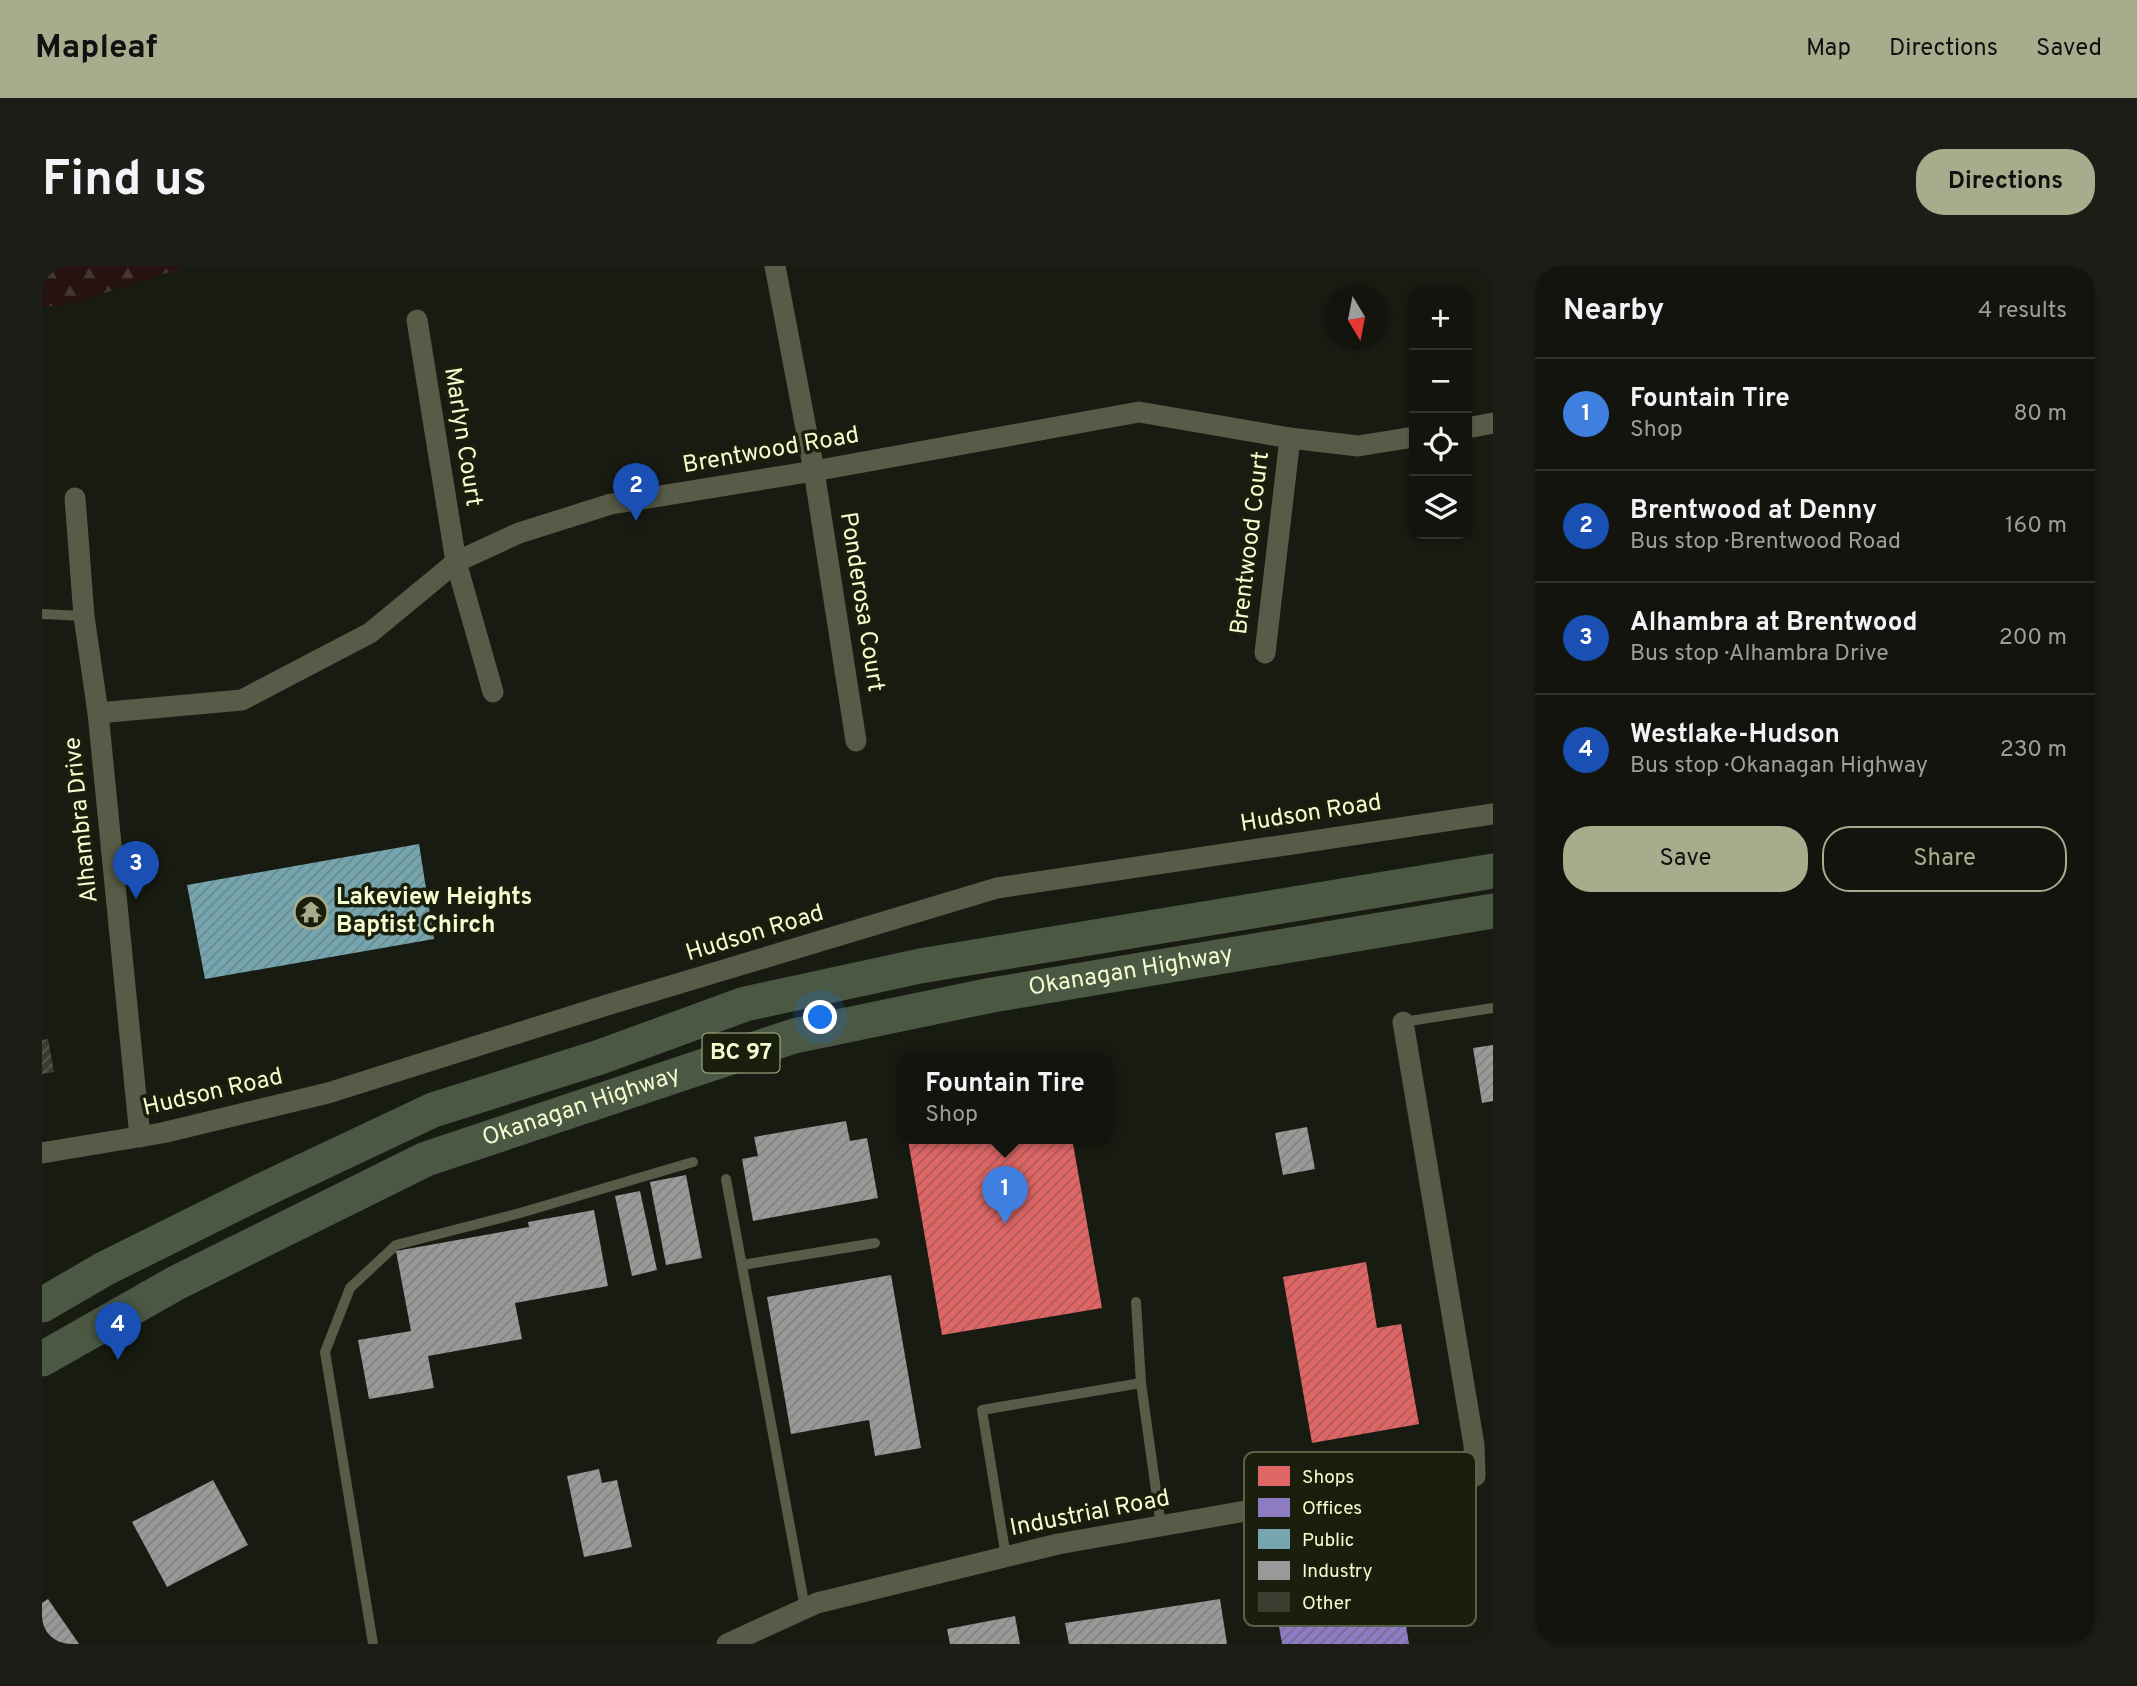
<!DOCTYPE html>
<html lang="en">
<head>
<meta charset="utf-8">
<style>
  body { margin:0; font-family:Overpass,sans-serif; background:#1b1d16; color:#f1f3f6 }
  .controls { position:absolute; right:21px; top:21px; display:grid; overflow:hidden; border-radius:14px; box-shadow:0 2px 5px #0004 }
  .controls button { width:63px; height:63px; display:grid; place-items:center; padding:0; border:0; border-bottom:2px solid #31332e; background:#12140d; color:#f1f3f6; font:35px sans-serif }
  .compass { position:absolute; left:1283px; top:21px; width:63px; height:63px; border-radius:50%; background:#12140d; box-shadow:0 2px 5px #0004; rotate:170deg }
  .you { position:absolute; left:779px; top:752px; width:24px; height:24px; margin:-18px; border:5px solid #fff; border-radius:50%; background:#1a73e8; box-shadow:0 0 0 10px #1a73e833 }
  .badge { display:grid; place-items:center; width:46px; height:46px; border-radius:50%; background:#a6ad8c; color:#fff; font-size:23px; font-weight:700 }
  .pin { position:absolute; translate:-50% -58px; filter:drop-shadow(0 2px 4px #0008) }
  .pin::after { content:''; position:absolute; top:37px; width:24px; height:21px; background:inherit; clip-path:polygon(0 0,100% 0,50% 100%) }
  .popup { position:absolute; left:856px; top:787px; width:214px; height:91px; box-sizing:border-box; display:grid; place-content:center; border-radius:14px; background:#12140d; filter:drop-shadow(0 2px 5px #0005); font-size:23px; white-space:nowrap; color:#9c9e9d }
  .popup b { font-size:26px; color:#f1f3f6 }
  .popup::after { content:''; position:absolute; left:50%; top:100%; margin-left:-14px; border:14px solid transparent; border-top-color:#12140d }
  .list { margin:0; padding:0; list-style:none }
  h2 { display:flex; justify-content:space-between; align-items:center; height:91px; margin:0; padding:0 28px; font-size:30px }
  h2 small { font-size:23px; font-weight:400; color:#9c9e9d }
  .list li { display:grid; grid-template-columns:46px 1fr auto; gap:21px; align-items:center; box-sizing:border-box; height:112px; padding:0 28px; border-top:2px solid #31332e }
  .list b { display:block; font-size:26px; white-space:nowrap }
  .list p { margin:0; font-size:23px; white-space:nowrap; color:#9c9e9d }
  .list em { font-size:23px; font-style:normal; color:#9c9e9d }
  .actions { display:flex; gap:14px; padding:21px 28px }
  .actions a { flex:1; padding:16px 0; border:2px solid #a6ad8c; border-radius:28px; text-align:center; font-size:24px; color:#a6ad8c }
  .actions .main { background:#a6ad8c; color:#111 }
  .icon { flex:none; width:38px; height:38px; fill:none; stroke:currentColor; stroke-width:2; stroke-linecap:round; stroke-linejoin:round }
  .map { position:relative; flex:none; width:1451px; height:1378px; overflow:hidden; border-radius:28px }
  header { display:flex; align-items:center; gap:42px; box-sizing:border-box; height:98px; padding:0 35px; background:#a6ad8c; color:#111 }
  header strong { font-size:33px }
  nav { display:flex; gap:38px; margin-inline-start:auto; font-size:24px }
  .intro { display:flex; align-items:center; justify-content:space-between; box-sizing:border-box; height:168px; padding:0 42px }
  h1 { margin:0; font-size:49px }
  .button { padding:18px 32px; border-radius:28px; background:#a6ad8c; color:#111; font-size:24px; font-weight:700 }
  main { display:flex; gap:42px; padding:0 42px }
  aside { flex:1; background:#12140d; border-radius:28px; box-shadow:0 2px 5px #0004 }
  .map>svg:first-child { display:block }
  .forest { fill:url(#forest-firs) }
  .shops { fill:url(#shops-hatch) }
  .offices { fill:url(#offices-hatch) }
  .public { fill:url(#public-hatch) }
  .industry { fill:url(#industry-hatch) }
  .building { fill:url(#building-hatch) }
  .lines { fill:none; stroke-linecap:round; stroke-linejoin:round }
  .service { stroke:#585b47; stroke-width:10 }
  .minor { stroke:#585b47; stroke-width:21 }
  .trunk { stroke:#4b5844; stroke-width:35 }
  .labels { text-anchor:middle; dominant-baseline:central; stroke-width:7; stroke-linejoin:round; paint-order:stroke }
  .shield { fill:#1a1f0d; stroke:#b1ba94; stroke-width:2 }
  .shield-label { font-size:23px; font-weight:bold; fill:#f2fcce }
  .street-label { font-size:24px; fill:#f2fcce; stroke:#1a1f0d }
  .poi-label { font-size:24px; font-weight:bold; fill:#f2fcce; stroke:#1a1f0d; text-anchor:start }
  .key { fill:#1a1f0d; stroke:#5b6147; stroke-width:2 }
  .key-label { font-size:19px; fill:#f2fcce }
</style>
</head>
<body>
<header>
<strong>Mapleaf</strong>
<nav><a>Map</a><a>Directions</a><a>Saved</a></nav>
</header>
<div class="intro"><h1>Find us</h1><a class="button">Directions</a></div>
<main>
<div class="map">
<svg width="1451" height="1378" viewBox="0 0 1451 1378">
  <defs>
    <pattern id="forest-firs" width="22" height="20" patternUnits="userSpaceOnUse" patternTransform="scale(1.75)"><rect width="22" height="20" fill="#261311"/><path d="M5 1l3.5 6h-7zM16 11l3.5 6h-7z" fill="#463632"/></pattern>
    <pattern id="shops-hatch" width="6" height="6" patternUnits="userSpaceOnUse" patternTransform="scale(1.75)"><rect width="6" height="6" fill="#e06666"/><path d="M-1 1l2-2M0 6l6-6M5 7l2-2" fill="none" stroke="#ab5d58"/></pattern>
    <pattern id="offices-hatch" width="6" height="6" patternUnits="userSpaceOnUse" patternTransform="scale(1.75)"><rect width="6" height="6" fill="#8e7cc3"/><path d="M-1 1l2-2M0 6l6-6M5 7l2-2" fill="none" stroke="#766b94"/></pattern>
    <pattern id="public-hatch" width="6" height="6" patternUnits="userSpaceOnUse" patternTransform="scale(1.75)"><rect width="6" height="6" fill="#76a5af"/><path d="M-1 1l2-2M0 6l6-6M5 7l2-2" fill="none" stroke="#688a8d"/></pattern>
    <pattern id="industry-hatch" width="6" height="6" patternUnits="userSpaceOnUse" patternTransform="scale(1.75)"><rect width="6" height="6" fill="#999"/><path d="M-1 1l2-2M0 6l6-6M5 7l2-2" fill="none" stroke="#81827e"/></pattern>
    <pattern id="building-hatch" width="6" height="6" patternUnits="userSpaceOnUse" patternTransform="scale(1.75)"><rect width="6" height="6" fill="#3a3d2f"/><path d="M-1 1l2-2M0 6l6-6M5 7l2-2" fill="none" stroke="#575a4c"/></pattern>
  </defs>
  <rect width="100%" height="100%" fill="#181b11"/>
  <!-- forest -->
  <polygon class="forest" points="0,0 146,0 26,39 0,41"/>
  <!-- shops -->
  <g class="shops">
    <polygon points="874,872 1030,872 1060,1042 900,1069 866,874"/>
    <polygon points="1324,996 1335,1062 1359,1058 1377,1158 1270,1177 1241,1011"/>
  </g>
  <!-- offices -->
  <polygon class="offices" points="1352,1287 1367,1378 1240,1378 1232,1331 1271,1324 1267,1301"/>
  <!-- public -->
  <polygon class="public" points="377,578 392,673 163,713 145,619"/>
  <!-- industry -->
  <g class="industry">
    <polygon points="1451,779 1451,835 1440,837 1431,782"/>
    <polygon points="804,855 808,875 825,872 836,932 711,955 700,893 716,890 712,871"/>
    <polygon points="1265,861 1273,903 1241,909 1233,867"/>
    <polygon points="644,909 660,992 624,999 608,916"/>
    <polygon points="598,925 615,1004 590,1010 573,930"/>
    <polygon points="552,944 566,1020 473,1037 480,1073 386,1090 392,1122 327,1133 316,1074 369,1065 354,985 487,961 486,956"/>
    <polygon points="849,1009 879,1182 833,1190 827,1154 749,1168 725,1031"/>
    <polygon points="557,1203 560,1217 575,1214 590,1281 542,1291 525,1210"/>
    <polygon points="171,1214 206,1279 125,1321 90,1256"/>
    <polygon points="6,1333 37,1378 0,1378 0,1337"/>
    <polygon points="1178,1333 1185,1378 1027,1378 1023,1357"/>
    <polygon points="973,1350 978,1378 908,1378 905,1363"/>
  </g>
  <!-- building -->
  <polygon class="building" points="6,773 12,806 0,808 0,774"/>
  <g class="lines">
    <!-- service -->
    <g class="service">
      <polyline points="0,348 42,350"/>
      <polyline points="1361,756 1451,742"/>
      <polyline points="684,913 763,1342"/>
      <polyline points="700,999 833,977"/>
      <polyline points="1094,1036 1099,1117"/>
      <polyline points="964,1291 940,1144 1099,1117 1119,1260"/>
      <polyline points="331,1378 283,1086 308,1022 354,979 478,947 651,896"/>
    </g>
    <!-- minor -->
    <g class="minor">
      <polyline points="733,0 772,205 814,475"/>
      <polyline points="375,54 414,296 451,426"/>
      <polyline points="1425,162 1451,157"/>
      <polyline points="33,232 42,350 56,447 98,871"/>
      <polyline points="1223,387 1248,172"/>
      <polyline points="56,447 200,434 328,367 414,296 477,267 569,238 772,205 1097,146 1248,172 1316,180 1372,171"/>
      <polyline points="0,887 120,867 286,827 565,739 955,622 1451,548"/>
      <polyline points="685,1378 775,1337 1016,1278 1243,1238 1433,1210 1432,1179 1361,756"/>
    </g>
    <!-- trunk -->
    <g class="trunk">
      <polyline points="0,1039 62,1003 219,925 391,844 558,791 703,738 878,700 1451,605"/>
      <path id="s1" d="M0,1093L134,1017L384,893L752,770L950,729L1451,645"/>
    </g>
  </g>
  <!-- icons -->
  <defs>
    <g id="temple-ring" transform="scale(1.75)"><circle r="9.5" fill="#1a1f0d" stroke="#a6ad8c" stroke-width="1.5"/><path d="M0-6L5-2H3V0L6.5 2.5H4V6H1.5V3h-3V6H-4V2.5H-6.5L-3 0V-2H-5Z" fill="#a6ad8c"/></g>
  </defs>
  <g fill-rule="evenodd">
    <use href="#temple-ring" x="269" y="646"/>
  </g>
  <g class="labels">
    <!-- shield labels -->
    <rect class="shield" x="660.5" y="767.5" width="77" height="39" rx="5"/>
    <g class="shield-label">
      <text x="699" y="787">BC 97</text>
    </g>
    <!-- street labels -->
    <g class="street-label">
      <text transform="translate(420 171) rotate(81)">Marlyn Court</text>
      <text transform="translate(729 185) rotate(-10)">Brentwood Road</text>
      <text transform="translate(1209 277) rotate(-83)">Brentwood Court</text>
      <text transform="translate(819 336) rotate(81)">Ponderosa Court</text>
      <text transform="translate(1269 548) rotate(-9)">Hudson Road</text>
      <text transform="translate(40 554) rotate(-96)">Alhambra Drive</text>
      <text transform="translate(713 668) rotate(-17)">Hudson Road</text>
      <text stroke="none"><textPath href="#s1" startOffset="1164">Okanagan Highway</textPath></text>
      <text transform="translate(171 827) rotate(-13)">Hudson Road</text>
      <text stroke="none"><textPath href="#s1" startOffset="597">Okanagan Highway</textPath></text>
      <text transform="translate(1048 1248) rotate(-11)">Industrial Road</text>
    </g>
    <!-- poi labels -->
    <g class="poi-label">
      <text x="294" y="632">Lakeview Heights<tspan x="294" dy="28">Baptist Chirch</tspan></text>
    </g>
  </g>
  <!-- legend -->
  <rect x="1202" y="1186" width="232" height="174" rx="10" class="key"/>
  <rect x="1216" y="1200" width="32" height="20" fill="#e06666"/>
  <rect x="1216" y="1232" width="32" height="19" fill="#8e7cc3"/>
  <rect x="1216" y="1263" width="32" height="20" fill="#76a5af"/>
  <rect x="1216" y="1295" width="32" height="19" fill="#999"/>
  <rect x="1216" y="1326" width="32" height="20" fill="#3a3d2f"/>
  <g class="key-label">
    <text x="1260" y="1217">Shops</text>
    <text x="1260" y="1248">Offices</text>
    <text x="1260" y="1280">Public</text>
    <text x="1260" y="1311">Industry</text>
    <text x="1260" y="1343">Other</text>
  </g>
</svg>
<div class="controls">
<button>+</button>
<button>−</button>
<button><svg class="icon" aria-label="locate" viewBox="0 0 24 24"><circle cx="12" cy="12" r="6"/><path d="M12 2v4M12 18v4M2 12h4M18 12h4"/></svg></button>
<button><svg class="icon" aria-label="layers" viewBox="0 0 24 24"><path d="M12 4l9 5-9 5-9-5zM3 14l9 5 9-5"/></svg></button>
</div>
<svg class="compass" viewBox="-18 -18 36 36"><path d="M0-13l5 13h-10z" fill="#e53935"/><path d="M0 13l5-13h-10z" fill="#9c9e9d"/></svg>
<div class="you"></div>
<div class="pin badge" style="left:963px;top:958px;background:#3f7fe0">1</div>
<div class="popup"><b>Fountain Tire</b>Shop</div>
<div class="pin badge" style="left:594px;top:255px;background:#1a4fb4">2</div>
<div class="pin badge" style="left:94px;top:633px;background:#1a4fb4">3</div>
<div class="pin badge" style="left:76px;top:1094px;background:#1a4fb4">4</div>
</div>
<aside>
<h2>Nearby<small>4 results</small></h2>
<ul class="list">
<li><span class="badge" style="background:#3f7fe0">1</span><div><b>Fountain Tire</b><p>Shop</p></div><em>80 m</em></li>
<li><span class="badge" style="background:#1a4fb4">2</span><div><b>Brentwood at Denny</b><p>Bus stop · Brentwood Road</p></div><em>160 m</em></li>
<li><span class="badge" style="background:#1a4fb4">3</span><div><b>Alhambra at Brentwood</b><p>Bus stop · Alhambra Drive</p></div><em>200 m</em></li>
<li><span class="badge" style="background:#1a4fb4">4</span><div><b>Westlake-Hudson</b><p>Bus stop · Okanagan Highway</p></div><em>230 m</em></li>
</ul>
<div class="actions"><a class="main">Save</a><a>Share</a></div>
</aside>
</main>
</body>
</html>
